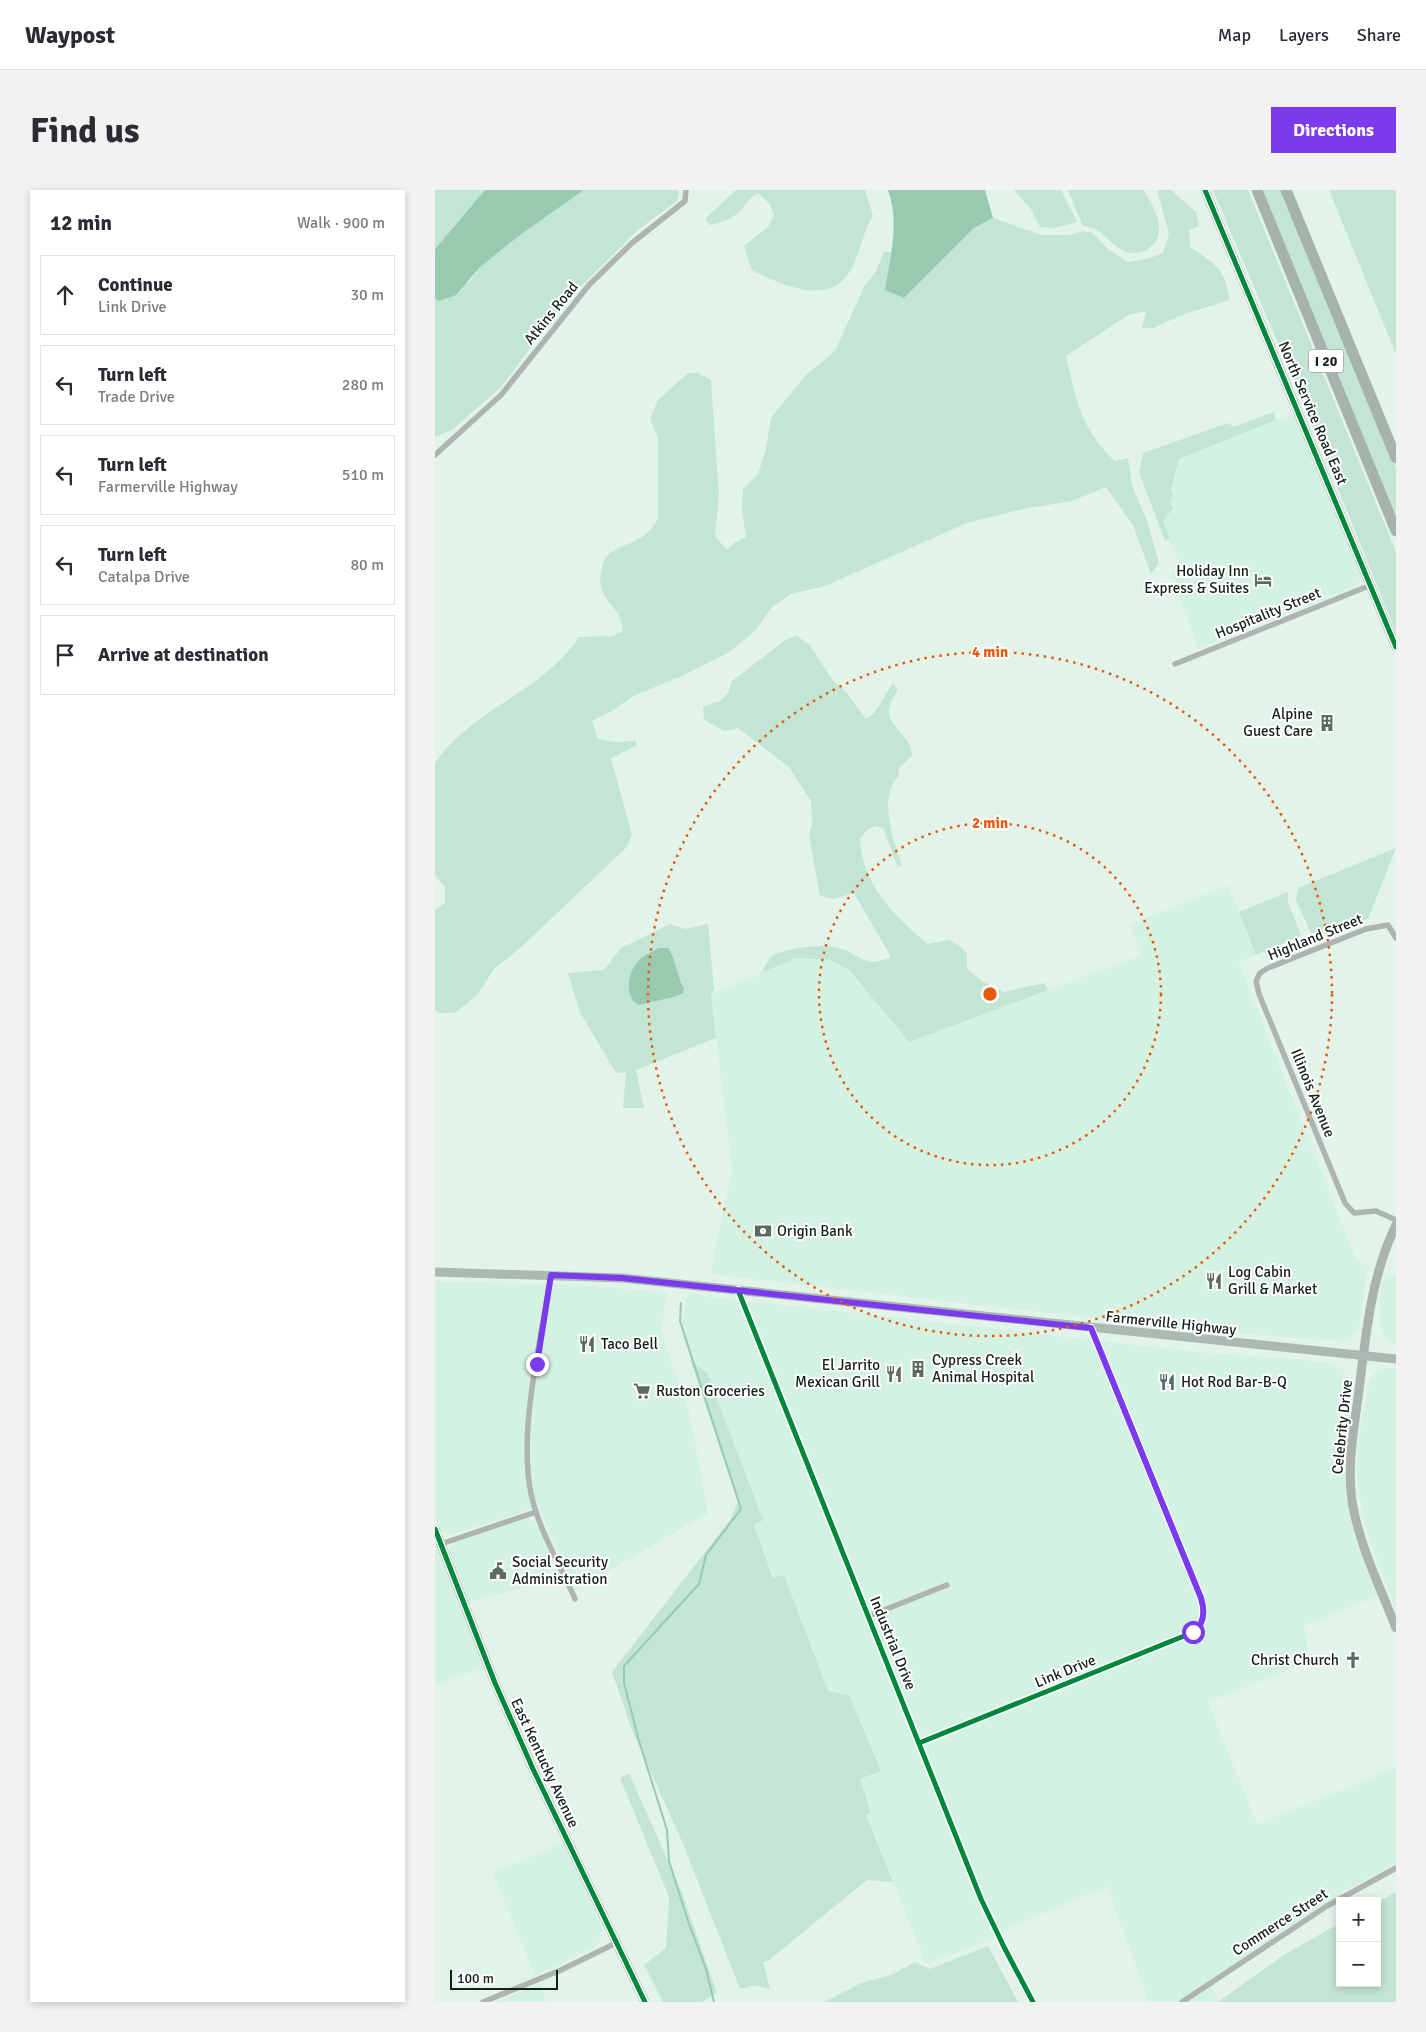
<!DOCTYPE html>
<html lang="en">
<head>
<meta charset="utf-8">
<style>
  body { margin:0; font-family:Signika,sans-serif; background:#f2f2f3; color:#2b2b33 }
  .controls { position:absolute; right:15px; bottom:15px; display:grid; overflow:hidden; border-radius:0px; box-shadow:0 2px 8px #0003 }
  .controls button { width:45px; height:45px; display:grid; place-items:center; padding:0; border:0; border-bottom:1px solid #e1e1e2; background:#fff; color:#2b2b33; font:25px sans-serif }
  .scale { position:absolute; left:15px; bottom:12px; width:108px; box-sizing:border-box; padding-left:5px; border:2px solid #14201a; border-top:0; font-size:14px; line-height:18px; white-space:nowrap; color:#14201a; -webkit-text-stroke:4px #fff; paint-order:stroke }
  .stop { position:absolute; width:15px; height:15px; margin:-11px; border:4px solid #7c3aed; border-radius:50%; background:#fff }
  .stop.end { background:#7c3aed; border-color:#fff; box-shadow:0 1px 5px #0008 }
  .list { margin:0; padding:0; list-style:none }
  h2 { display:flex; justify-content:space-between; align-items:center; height:65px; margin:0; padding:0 20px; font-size:21px }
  h2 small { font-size:16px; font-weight:400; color:#7c7c81 }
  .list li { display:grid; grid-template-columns:32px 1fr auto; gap:15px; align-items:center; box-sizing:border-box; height:80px; margin:0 10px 10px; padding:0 10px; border:1px solid #e1e1e2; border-radius:0px }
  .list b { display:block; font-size:19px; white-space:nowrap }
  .list p { margin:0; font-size:16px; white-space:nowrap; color:#7c7c81 }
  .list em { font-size:16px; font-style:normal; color:#7c7c81 }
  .icon { flex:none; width:28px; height:28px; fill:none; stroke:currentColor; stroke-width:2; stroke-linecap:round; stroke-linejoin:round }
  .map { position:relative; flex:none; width:961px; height:1812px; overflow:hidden; border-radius:0px }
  header { display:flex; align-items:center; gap:30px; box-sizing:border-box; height:70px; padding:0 25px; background:#fff; border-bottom:1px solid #e1e1e2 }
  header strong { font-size:24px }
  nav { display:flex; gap:28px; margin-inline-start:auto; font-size:18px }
  .intro { display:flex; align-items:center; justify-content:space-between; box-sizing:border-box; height:120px; padding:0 30px }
  h1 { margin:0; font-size:35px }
  .button { padding:12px 22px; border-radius:0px; background:#7c3aed; color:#fff; font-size:18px; font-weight:700 }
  main { display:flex; gap:30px; padding:0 30px }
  aside { flex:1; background:#fff; border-radius:0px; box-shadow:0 2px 8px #0003 }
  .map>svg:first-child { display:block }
  .built { fill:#d4f2e2 }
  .green { fill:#c3e5d3; fill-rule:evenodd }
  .water { fill:#97cab1 }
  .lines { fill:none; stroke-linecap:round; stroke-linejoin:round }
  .stream { stroke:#97cab1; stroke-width:2 }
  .street { stroke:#aeb4b1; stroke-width:5.5 }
  .secondary { stroke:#abb3ae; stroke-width:9 }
  .primary { stroke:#acb8b2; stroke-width:9 }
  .highway { stroke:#a6b2ac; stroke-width:11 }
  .cycleway-casing { stroke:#fff; stroke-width:8 }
  .cycleway { stroke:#00873e; stroke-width:5 }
  .route { stroke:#7c3aed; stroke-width:6 }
  .ring { fill:none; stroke:#e8590c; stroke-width:2.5; stroke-dasharray:2.5 5 }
  .labels { text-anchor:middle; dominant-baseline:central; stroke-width:4; stroke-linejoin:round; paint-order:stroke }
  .shield { fill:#fff; stroke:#5a635f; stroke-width:1 }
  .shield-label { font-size:14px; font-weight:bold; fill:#14201a }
  .street-label { font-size:15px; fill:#14201a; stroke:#fff }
  .poi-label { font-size:15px; fill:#14201a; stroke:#fff; text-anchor:start }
  .centre { fill:#e8590c; stroke:#fff; stroke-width:2.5 }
  .ring-label { font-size:15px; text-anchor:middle; font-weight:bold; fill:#e8590c; stroke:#fff; stroke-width:4; stroke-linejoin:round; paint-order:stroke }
</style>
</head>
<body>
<header>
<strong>Waypost</strong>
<nav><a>Map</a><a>Layers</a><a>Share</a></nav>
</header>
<div class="intro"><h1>Find us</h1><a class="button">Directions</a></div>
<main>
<aside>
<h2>12 min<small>Walk · 900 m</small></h2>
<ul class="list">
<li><svg class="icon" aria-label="ahead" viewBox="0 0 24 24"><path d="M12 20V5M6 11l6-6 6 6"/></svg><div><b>Continue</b><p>Link Drive</p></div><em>30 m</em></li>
<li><svg class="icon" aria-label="left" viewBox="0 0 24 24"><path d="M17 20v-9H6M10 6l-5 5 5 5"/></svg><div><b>Turn left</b><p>Trade Drive</p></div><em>280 m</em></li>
<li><svg class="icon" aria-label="left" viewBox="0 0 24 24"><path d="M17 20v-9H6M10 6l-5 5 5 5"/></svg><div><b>Turn left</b><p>Farmerville Highway</p></div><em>510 m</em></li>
<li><svg class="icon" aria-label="left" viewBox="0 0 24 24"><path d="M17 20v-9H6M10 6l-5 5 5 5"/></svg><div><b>Turn left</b><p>Catalpa Drive</p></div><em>80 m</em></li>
<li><svg class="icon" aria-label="arrive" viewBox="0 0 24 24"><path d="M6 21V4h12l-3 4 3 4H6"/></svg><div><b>Arrive at destination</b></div></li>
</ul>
</aside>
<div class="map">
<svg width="961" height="1812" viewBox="0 0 961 1812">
  <rect width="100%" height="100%" fill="#e2f3ea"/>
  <!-- built -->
  <g class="built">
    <polygon points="859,223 926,384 925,391 920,397 763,459 736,383 745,377 728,332 735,323 736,300 744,269"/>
    <polygon points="793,695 821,765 804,773 921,1069 935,1077 930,1092 925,1135 915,1149 906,1151 778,1142 275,1084 297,980 276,805 361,768 396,770 413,780 474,852 707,765 694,735"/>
    <polygon points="949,1085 961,1086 961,1154 949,1146 945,1134 944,1110"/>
    <polygon points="0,1091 157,1096 232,1102 226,1141 255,1225 273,1323 139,1401 104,1317 16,1345 5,1341 0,1328"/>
    <polygon points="253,1104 764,1162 870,1170 893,1173 907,1179 916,1192 917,1201 909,1258 911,1308 921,1351 942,1406 869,1436 875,1471 773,1512 822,1634 961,1578 961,1675 916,1697 774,1790 783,1812 714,1812 672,1697 574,1737 560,1748 491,1774 431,1624 436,1622 425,1589 446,1580 393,1501 349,1385 339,1389 319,1334 328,1330 272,1184 255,1169 245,1140"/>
    <polygon points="949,1178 961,1178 961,1422 928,1331 921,1281 925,1239 934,1192 940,1182"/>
    <polygon points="93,1328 101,1332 125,1388 33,1413 14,1363 15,1356 20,1352"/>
    <polygon points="0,1351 50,1477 0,1495"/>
    <polygon points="129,1652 168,1735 167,1748 158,1758 100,1786 58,1683"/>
    <polygon points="105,1794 112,1812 61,1812"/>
  </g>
  <!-- green -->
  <g class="green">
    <polygon points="0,0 50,0 0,59"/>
    <polygon points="149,0 243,0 244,2 242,11 204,39 130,112 66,197 17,240 0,247 0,108 4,111 35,91 44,78 85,45"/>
    <path d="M301,0H430L438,26C426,44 425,69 411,87C389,115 342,93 317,80L309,56L333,37L339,25L335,14L323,3C313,7 311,17 303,23C295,29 285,33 275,35L270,29Z"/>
    <polygon points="579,0 626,0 642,32 619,38 605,37 596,19"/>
    <path d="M633,0H709C717,15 730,34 721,51C718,55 713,59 709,61C682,72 674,38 648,36Z"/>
    <path d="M722,0H736L761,22L764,36L754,40L755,57C778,72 792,80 794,110L747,125L718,138H707L711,121L693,125L631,166C640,208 647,241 680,271L693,268L697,296L712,331L724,373L716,384L698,335L671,297L637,311L588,319L532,333L390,396L356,404L337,417L320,441L293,463L249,485L198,506L177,521L157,531L163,549L179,552L201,551V556L176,568L197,645L191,658L84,759L59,779L43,804L30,815L19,823H5L0,820V720L10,713V697L0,685V573C34,525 84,510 124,471C132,464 138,455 144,447L178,446L188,441C187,412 156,412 168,374C176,350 209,360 223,328V248L215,229L223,210L253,183H263L276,190L284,306L280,346L292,360L299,353L311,347L307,320L308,299L323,284L331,259L336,228L370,186L400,161L429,97L441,81L449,62H456L450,100L469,108L539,38L558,28L606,45H635L648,41L658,43L673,59L693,72L715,68L728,63L734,44Z"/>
    <polygon points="778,0 813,0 961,362 961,442 865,205"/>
    <polygon points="828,0 847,0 961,278 961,327"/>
    <polygon points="894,0 961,0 961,164"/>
    <polygon points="838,222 841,230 744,269 736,300 738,305 735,311 738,318 728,332 735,349 730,351 704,282 708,263 793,233 799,237"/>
    <path d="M361,446L374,454L398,491L411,502L431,529C444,523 449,504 458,493L463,500C437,536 475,536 477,566L463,579L464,586C442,606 459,652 467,675L463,677L448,638L440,636L432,640L425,649C427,695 459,726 493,754L514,750L526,757L532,764V779L547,791L569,802L609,793L613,800L474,852L414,780L396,770L361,768L326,783C329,778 332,771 336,767C345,759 388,754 399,757C425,762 428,780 456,767L419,703L399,709L385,706L374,645L377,634L376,611L354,577L303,538L290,541L269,530L268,517L285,511L293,503L297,491L352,449Z"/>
    <polygon points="961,658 933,729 876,743 861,710 863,698"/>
    <polygon points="853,702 853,712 866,746 821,765 804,722"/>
    <path d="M235,734L250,739L273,734L279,799L276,805L281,848L201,880L209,918H188L191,882L181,883L145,822L133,783L169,780L186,758ZM236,762L240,779L249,798L239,807L204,815L198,778L214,763Z"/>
    <polygon points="255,1169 272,1183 328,1330 319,1335 338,1388 349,1385 393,1501 414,1505 446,1581 425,1589 436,1623 431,1625 458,1692 432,1690 334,1770 328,1772 335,1799 320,1795 305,1799 249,1656 197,1540 177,1482 295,1330 303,1312"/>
    <polygon points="194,1583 247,1703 282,1803 267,1812 228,1812 209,1775 231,1758 234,1707 185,1588"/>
    <polygon points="961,1702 961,1812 783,1812 849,1765 905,1733 905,1793 942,1793 942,1712"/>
    <polygon points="553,1756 583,1812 389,1812 426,1793 456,1785 480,1772 495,1779"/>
  </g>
  <!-- water -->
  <g class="water">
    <polygon points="50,0 149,0 85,45 44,78 21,105 4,111 0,108 0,59"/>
    <path d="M453,0H550L558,28L539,38L469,108L450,100C455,66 465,33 453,0Z"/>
    <path d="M225,758H233C241,769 241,785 249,798L248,803L239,807L204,815C191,809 192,788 199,777C205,767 215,762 225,758Z"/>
  </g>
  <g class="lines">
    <!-- stream -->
    <polyline class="stream" points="246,1113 245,1131 306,1319 271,1365 264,1394 189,1476 189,1493 204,1551 232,1640 234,1671 253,1731 271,1779 279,1812"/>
    <!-- street -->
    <g class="street">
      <polyline points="0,265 66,205 154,95 197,53 250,11 251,0"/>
      <polyline points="740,474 936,395"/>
      <polyline points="961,748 953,735 931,739 833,778 825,783 821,791 824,804 910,1013 919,1023 941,1021 961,1030"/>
      <path d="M116,1085C106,1151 83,1239 96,1304C104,1340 125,1375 140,1409"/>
      <polyline points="303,1100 546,1709 569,1757 598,1812"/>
      <polyline points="6,1354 101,1322"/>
      <polyline points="434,1426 512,1395"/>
      <path d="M484,1553L754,1444C770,1436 770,1423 766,1408L656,1138"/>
      <polyline points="48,1812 126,1780 181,1753"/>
      <polyline points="747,1812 892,1716 961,1678"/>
    </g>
    <!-- secondary -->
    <g class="secondary">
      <polyline points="770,0 961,457"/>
      <path d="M961,1035C936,1086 931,1144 924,1200C919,1239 911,1278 918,1317C926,1359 946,1399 961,1438"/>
      <polyline points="0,1339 60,1493 98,1579 210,1812"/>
    </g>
    <!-- primary -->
    <polyline class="primary" points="0,1082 187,1088 961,1169"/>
    <!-- highway -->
    <g class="highway">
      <polyline points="822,0 961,341"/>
      <polyline points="851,0 961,268"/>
    </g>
    <!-- cycleway casing -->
    <g class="cycleway-casing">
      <g id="cycleway">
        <polyline points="770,0 961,457"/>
        <polyline points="303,1100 546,1709 569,1757 598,1812"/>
        <polyline points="0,1339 60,1493 98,1579 210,1812"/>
        <path d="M484,1553L754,1444C770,1436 770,1423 766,1408L656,1138"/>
      </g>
    </g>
    <!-- cycleway -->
    <use href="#cycleway" class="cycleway"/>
  </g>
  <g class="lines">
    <!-- route -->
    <path class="route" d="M102,1174L116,1085L187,1088L656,1138L766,1408C770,1421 770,1434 758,1442"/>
  </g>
  <!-- distance rings -->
  <g class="ring">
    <circle cx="555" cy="804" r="171"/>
    <circle cx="555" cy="804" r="342"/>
  </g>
  <!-- icons -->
  <defs>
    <g id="hotel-bare" transform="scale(1.35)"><path d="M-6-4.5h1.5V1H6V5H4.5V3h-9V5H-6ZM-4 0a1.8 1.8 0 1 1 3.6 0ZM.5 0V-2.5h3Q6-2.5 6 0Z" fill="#5c6a63" stroke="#fff" stroke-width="2.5" paint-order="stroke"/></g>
    <g id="building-bare" transform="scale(1.35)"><path d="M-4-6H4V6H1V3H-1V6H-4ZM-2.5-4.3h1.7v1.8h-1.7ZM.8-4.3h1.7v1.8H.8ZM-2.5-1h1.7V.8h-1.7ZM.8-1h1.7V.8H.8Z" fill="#5c6a63" stroke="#fff" stroke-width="2.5" paint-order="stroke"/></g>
    <g id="bank-bare" transform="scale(1.35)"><path d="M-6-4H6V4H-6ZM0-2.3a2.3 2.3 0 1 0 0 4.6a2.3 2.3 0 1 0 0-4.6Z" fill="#5c6a63" stroke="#fff" stroke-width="2.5" paint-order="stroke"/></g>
    <g id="restaurant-bare" transform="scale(1.35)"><path d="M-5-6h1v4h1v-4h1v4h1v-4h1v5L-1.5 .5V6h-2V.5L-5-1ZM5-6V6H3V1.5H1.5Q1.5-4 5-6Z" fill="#5c6a63" stroke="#fff" stroke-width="2.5" paint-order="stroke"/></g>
    <g id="supermarket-bare" transform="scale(1.35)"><path d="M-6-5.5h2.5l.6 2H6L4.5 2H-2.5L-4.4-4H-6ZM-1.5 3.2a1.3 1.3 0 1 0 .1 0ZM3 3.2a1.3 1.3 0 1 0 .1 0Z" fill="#5c6a63" stroke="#fff" stroke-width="2.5" paint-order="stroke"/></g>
    <g id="civic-bare" transform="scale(1.35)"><path d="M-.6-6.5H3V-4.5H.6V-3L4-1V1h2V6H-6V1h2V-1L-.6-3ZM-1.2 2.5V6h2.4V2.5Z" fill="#5c6a63" stroke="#fff" stroke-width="2.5" paint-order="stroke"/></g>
    <g id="church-bare" transform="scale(1.35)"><path d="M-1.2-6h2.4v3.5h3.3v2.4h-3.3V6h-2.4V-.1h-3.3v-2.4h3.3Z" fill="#5c6a63" stroke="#fff" stroke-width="2.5" paint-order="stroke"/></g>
  </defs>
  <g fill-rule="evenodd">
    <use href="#hotel-bare" x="828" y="390"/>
    <use href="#building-bare" x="892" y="533"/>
    <use href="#bank-bare" x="328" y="1041"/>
    <use href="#restaurant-bare" x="779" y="1091"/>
    <use href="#restaurant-bare" x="152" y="1154"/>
    <use href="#building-bare" x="483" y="1179"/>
    <use href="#restaurant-bare" x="459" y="1184"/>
    <use href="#restaurant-bare" x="732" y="1192"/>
    <use href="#supermarket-bare" x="207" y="1201"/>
    <use href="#civic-bare" x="63" y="1381"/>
    <use href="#church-bare" x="918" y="1470"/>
  </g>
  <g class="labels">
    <!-- shield labels -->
    <rect class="shield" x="873.5" y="159.5" width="35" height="23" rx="4"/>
    <g class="shield-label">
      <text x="891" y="171">I 20</text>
    </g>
    <!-- street labels -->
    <g class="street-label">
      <text transform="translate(116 123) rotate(-51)">Atkins Road</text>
      <text transform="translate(878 223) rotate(67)">North Service Road East</text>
      <text transform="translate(833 423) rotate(-22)">Hospitality Street</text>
      <text transform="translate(880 747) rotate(-22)">Highland Street</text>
      <text transform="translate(878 903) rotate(68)">Illinois Avenue</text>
      <text transform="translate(736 1133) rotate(6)">Farmerville Highway</text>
      <text transform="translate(907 1237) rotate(-84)">Celebrity Drive</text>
      <text transform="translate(458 1453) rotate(68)">Industrial Drive</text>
      <text transform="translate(630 1481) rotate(-22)">Link Drive</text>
      <text transform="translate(110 1573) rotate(65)">East Kentucky Avenue</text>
      <text transform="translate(845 1732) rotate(-33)">Commerce Street</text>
    </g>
    <!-- poi labels -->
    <g class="poi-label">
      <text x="814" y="381" text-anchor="end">Holiday Inn<tspan x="814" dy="17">Express &amp; Suites</tspan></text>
      <text x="878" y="524" text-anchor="end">Alpine<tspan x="878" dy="17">Guest Care</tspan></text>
      <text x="342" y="1041">Origin Bank</text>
      <text x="793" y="1082">Log Cabin<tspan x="793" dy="17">Grill &amp; Market</tspan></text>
      <text x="166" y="1154">Taco Bell</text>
      <text x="497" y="1170">Cypress Creek<tspan x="497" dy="17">Animal Hospital</tspan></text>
      <text x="445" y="1175" text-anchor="end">El Jarrito<tspan x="445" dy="17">Mexican Grill</tspan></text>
      <text x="746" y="1192">Hot Rod Bar-B-Q</text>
      <text x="221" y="1201">Ruston Groceries</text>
      <text x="77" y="1372">Social Security<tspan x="77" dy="17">Administration</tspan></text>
      <text x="904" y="1470" text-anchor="end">Christ Church</text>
    </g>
  </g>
  <circle cx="555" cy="804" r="8" class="centre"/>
  <g class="ring-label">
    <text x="555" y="467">4 min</text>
    <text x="555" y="638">2 min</text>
  </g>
</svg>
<div class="controls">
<button>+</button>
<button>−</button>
</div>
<div class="scale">100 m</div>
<div class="stop" style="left:758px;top:1442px"></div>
<div class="stop end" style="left:102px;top:1174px"></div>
</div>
</main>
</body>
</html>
